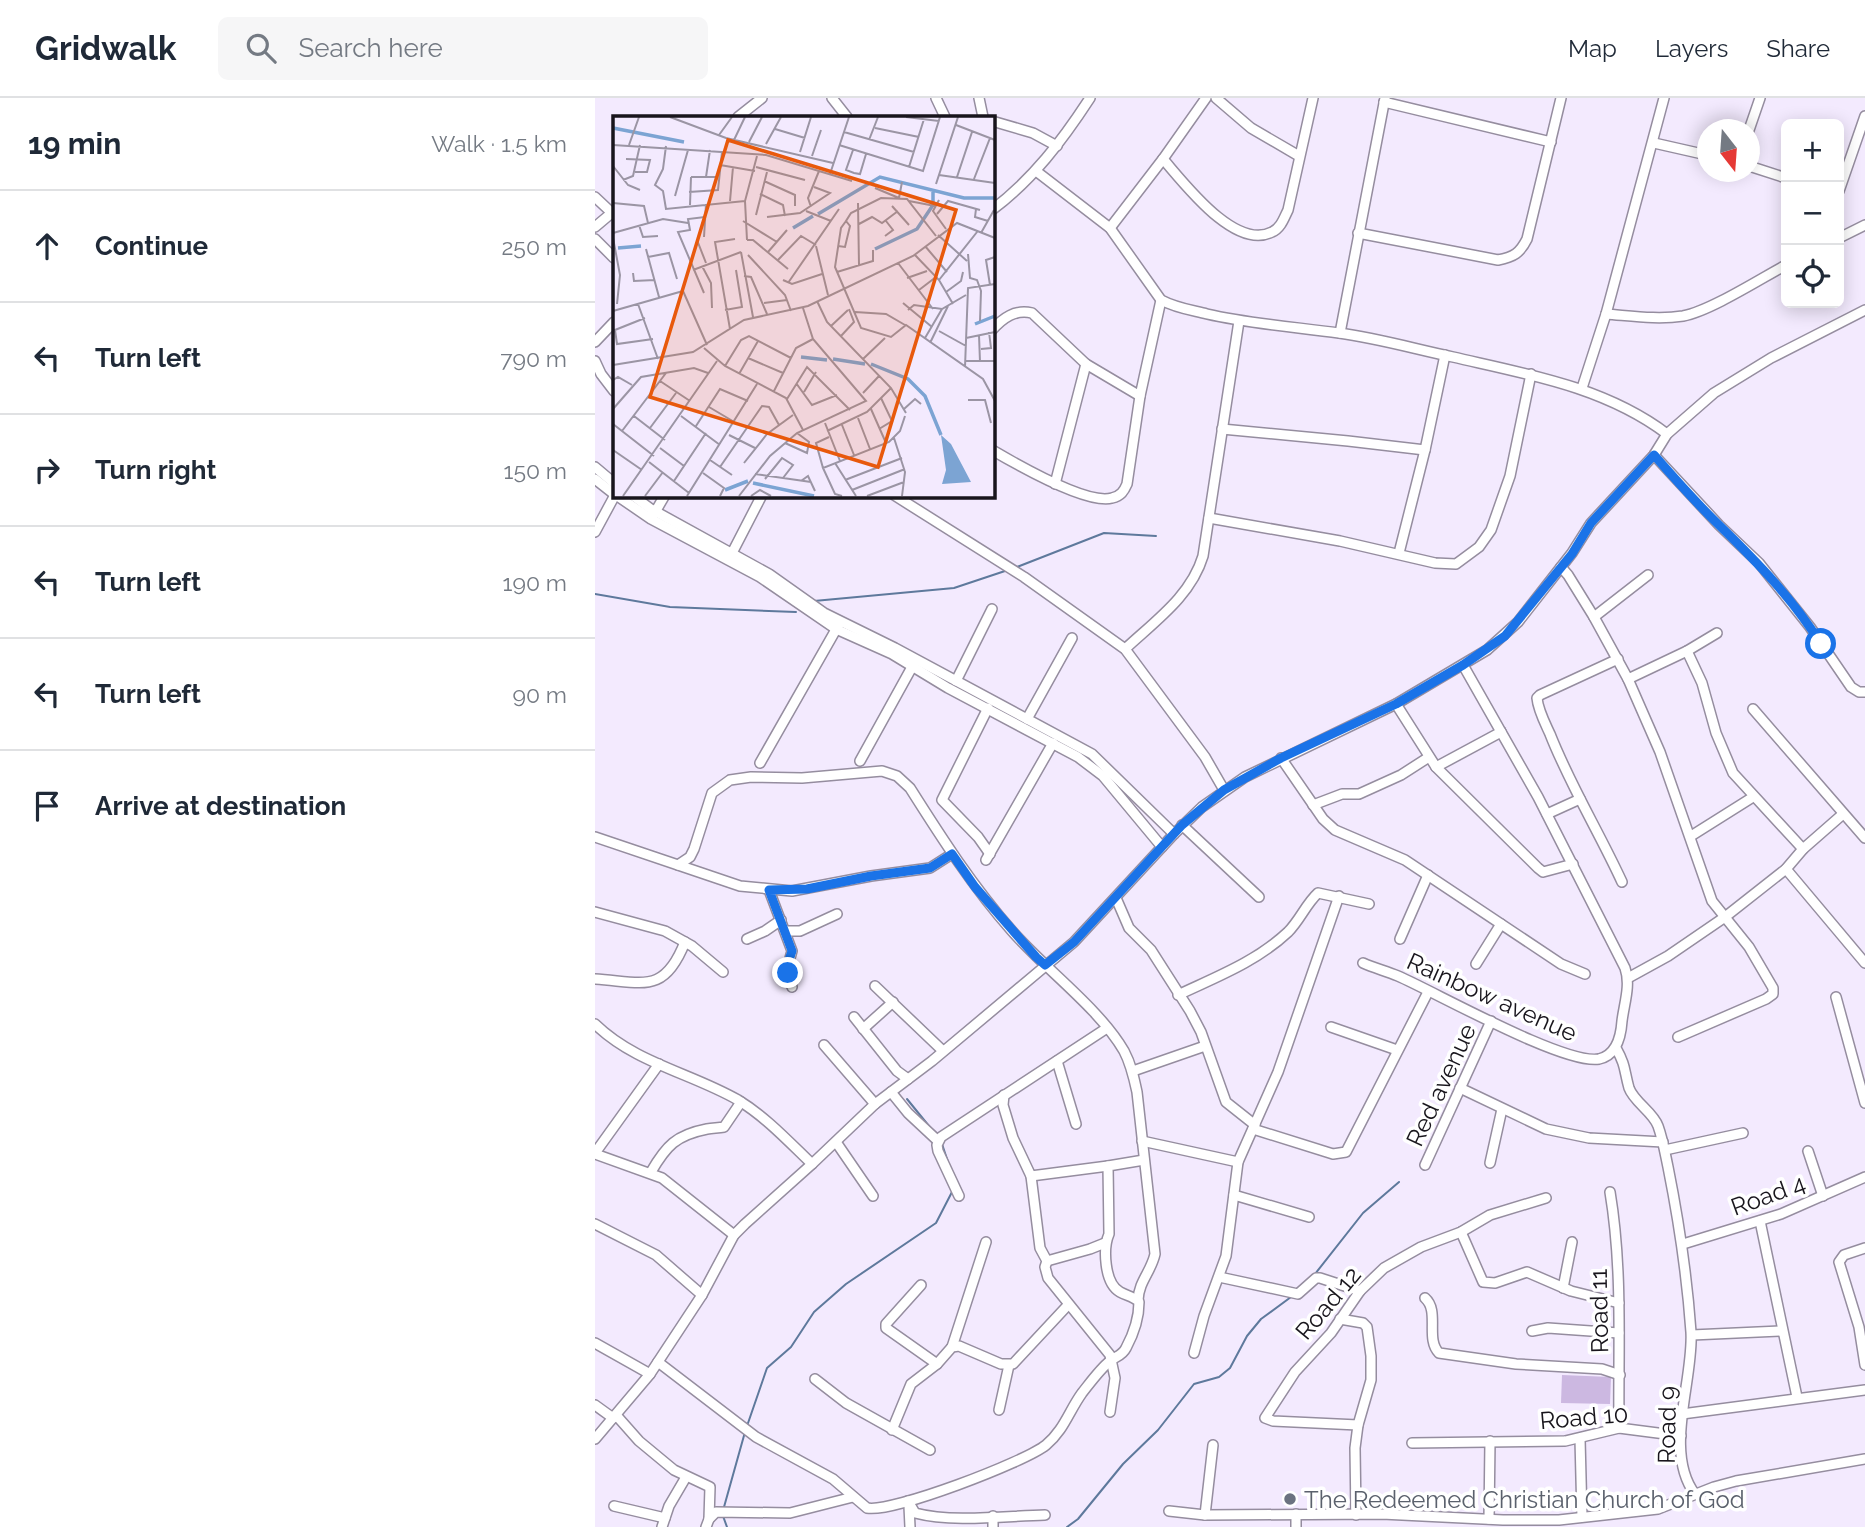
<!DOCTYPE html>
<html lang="en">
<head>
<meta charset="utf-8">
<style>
  body { margin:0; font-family:Raleway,sans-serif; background:#f6f6f7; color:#1f2937 }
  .controls { position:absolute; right:21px; top:21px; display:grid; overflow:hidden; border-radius:10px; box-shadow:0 4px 18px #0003 }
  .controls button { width:63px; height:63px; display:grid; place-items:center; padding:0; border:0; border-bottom:2px solid #e0e1e3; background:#fff; color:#1f2937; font:35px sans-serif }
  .compass { position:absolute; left:1102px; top:21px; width:63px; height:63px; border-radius:50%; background:#fff; box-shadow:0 4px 18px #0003; rotate:163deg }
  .stop { position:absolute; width:21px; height:21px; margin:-16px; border:5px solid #1a73e8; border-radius:50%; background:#fff }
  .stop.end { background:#1a73e8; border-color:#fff; box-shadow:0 2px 7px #0008 }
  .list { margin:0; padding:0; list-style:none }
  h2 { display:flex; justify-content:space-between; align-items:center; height:91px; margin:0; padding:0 28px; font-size:30px }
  h2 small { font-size:23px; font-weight:400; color:#747a83 }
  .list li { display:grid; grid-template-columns:46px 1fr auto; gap:21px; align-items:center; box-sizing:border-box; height:112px; padding:0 28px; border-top:2px solid #e0e1e3 }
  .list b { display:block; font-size:26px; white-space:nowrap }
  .list em { font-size:23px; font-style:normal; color:#747a83 }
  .icon { flex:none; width:38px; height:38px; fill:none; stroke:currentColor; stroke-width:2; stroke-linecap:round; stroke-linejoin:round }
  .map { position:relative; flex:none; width:1270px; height:1429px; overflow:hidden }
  header { display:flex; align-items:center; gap:42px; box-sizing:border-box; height:98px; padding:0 35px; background:#fff; border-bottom:2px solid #e0e1e3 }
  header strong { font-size:33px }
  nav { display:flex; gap:38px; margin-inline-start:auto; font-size:24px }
  .search { width:490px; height:63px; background:#f6f6f7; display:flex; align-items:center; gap:18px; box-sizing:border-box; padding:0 24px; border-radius:10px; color:#747a83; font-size:26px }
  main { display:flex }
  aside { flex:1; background:#fff }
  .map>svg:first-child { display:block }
  .green { fill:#ccb8e1 }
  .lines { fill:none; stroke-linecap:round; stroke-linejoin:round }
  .stream { stroke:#5e799c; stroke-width:2 }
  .minor-casing { stroke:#958d9f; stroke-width:12 }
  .minor { stroke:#fff; stroke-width:9 }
  .route { stroke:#1a73e8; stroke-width:9 }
  .worship-dot { fill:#6b7280; stroke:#fff; stroke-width:2.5 }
  .labels { text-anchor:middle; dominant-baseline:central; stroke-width:7; stroke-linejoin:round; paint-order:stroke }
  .street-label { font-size:24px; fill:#18151c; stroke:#fff }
  .worship-label { font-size:24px; fill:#5b616d; stroke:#fff; text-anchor:start }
  .inset-river { fill:none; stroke:#7ca4d3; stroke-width:3.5 }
  .inset-road { fill:none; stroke:#9b95a4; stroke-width:2 }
  .view { fill:#e8590c; fill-opacity:0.15; stroke:#e8590c; stroke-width:3.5 }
  .inset-edge { fill:none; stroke:#18151c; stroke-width:3.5 }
</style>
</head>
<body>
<header>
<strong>Gridwalk</strong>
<div class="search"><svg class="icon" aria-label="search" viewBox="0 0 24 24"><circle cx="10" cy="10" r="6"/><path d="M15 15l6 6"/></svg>Search here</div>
<nav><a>Map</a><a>Layers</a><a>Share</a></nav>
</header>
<main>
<aside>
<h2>19 min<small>Walk · 1.5 km</small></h2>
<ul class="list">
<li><svg class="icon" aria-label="ahead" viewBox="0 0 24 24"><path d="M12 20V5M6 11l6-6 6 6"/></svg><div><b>Continue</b></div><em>250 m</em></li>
<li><svg class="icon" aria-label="left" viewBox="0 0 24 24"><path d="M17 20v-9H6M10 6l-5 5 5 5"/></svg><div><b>Turn left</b></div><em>790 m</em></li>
<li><svg class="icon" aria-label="right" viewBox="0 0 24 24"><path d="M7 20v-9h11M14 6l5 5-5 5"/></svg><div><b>Turn right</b></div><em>150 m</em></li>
<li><svg class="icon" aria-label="left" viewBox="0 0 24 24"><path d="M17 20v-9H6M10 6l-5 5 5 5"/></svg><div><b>Turn left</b></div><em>190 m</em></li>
<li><svg class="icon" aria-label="left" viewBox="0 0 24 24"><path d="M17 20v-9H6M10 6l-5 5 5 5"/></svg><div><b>Turn left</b></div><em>90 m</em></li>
<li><svg class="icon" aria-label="arrive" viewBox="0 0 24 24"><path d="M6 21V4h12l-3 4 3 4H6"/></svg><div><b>Arrive at destination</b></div></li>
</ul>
</aside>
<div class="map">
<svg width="1270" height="1429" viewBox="0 0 1270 1429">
  <rect width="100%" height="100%" fill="#f3eafe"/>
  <!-- green -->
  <polygon class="green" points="967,1277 1016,1279 1015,1306 966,1305"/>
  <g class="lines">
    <!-- stream -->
    <g class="stream">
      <polyline points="422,469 509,435 561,438"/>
      <polyline points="0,496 75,509 201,514"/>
      <polyline points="219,503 359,490 413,472"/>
      <polyline points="312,1001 338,1033"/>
      <polyline points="347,1046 353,1064"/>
      <polyline points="720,1176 768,1115 804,1084"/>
      <polyline points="152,1328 172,1270 196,1249 219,1214 251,1186 341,1125 358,1092"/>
      <polyline points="129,1409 150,1334"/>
      <polyline points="128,1418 132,1429"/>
      <polyline points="472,1429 483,1421 528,1366 563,1332 599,1286 624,1279 635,1270 652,1238 666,1221 696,1199"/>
    </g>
    <!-- minor casing -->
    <g class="minor-casing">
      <g id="minor">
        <polyline points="237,0 252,19"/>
        <polyline points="341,0 350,19"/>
        <polyline points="384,0 388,19"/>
        <polyline points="621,0 656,30 704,58"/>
        <polyline points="789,4 956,44"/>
        <polyline points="143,19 167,0"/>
        <polyline points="397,23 438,35 462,48"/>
        <polyline points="1154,32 1165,0"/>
        <polyline points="1059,45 1112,57"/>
        <path d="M568,61C589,85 640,153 677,134C686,130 689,120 693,112L718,0"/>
        <polyline points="1154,68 1191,80"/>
        <path d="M441,73L515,130L566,202C581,210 596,212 612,216C656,226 699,229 744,235C782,240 820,251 858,259C932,276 1010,289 1072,336"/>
        <polyline points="1244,93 1270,18"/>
        <polyline points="0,99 17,115"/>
        <path d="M397,112C438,81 467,43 495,0"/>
        <polyline points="0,129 19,113"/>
        <polyline points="515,130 568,61 611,0"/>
        <path d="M763,135L903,162C919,159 925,155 932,141L966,0"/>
        <polyline points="1244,140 1270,127"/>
        <polyline points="0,141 19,160"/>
        <path d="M1011,216C1037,218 1063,222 1088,218C1115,213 1165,181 1191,167"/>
        <path d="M397,232C408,220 420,211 437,215L491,266L545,298"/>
        <polyline points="745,235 790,0"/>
        <polyline points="0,244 19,224"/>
        <polyline points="0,263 6,276 19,293"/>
        <polyline points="987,290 1011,216 1069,0"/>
        <polyline points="627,331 753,343 830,352"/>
        <path d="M397,352C421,366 492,407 517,400C526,398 529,393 532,386L545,298L566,202"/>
        <polyline points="1059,357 1124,427 1164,465 1215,529 1256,589 1264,594 1270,594"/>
        <polyline points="0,369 19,385"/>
        <polyline points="0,381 19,396"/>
        <polyline points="460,386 491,266"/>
        <polyline points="21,397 56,421 165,479 241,531 297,556 353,590 483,659 508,678 567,749"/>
        <polyline points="37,397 56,411 174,476 229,515 300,550 497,656 579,736"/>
        <polyline points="299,397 429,479 530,551 610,659 629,692"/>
        <polyline points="59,416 70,397"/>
        <polyline points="614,420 745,443 840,465 861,466 884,449 896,432 915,378 936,276"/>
        <polyline points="0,434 20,397"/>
        <polyline points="804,455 830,352 850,257"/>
        <polyline points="135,459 167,397"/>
        <polyline points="966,469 973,477 999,519 1033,581 1065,654 1117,803 1154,849 1178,890 1178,896 1171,901 1083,939"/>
        <polyline points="999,519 1053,477"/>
        <path d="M530,551C560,523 596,498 608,458L644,223"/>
        <polyline points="1092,553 1107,585 1121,635 1138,675 1208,751"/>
        <path d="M1023,561L945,597L942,600C943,612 950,625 955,636C975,687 1004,734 1027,784"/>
        <polyline points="1033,581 1092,553 1122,535"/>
        <polyline points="361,583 397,511"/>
        <polyline points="801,606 841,669 943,770 948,774 978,766"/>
        <polyline points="393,610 347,702 383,739 395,756"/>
        <polyline points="1158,611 1270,740"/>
        <polyline points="432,621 477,540"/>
        <polyline points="686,660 728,721 740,732 810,762 966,866 990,876"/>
        <polyline points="265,663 317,569"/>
        <polyline points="165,665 243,528"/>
        <polyline points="841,669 906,634"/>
        <polyline points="718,707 747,696 764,696 806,677 834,659"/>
        <polyline points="952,716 985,701"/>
        <polyline points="587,727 664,799"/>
        <polyline points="1096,738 1158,699"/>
        <path d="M0,739L83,767L95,759L99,751L117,695L135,682L156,679L207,680L287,673L302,678L315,690C346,739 378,789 417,833C450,871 504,910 529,953C536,966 539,980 542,994L560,1156C556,1174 544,1183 543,1202"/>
        <polyline points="391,762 458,645"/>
        <polyline points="83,767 145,788 197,793 276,778 335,770 357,756"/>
        <polyline points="1191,771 1270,865"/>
        <polyline points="174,792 197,853 192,871 197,889"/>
        <polyline points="521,800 534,830 556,852 595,913 606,934 631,1004 660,1027"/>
        <polyline points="0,814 70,833 97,848 128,874"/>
        <polyline points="191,833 205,833 242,816"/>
        <polyline points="152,841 170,833 186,822"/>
        <polyline points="805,841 833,777"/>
        <path d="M768,865C779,870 791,873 803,878C842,895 969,967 1004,961C1022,957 1026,938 1027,923C1029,906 1036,887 1030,870L943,699L868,567"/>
        <polyline points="881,866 906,826"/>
        <polyline points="1033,880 1073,858 1130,819 1191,771 1208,751 1248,716"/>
        <path d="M0,881C48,884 69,897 90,844"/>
        <polyline points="280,888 348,953"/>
        <path d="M583,897C621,879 661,864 693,834C705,822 711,806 723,795L774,806"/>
        <polyline points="1241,899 1270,1005"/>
        <polyline points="259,919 302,973 313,981"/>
        <path d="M0,926C40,965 96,975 143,1002C171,1019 194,1044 217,1066"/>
        <polyline points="736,929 802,952"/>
        <polyline points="268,931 298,904"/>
        <polyline points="229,947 280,1006"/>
        <path d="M1021,950C1031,968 1029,972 1034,990C1039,1004 1058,1014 1063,1028C1068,1042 1070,1055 1073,1069C1084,1124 1092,1178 1096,1234C1099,1281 1068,1354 1100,1396"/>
        <polyline points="462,963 481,1026"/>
        <polyline points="538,973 610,948"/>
        <polyline points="865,990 951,1031 994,1040 1068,1044"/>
        <polyline points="296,994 313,1015 343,1043"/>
        <polyline points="409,997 408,1007 418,1040 436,1078 445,1150 452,1163 450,1169 453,1180 515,1257 520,1280 515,1314"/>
        <polyline points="658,1031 738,1056 751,1054 833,894"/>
        <polyline points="547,1043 643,1064"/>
        <polyline points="241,1044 278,1098"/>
        <polyline points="1070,1052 1148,1035"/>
        <polyline points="1213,1053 1228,1098"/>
        <polyline points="0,1055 64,966"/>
        <polyline points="0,1056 67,1080 139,1137"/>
        <polyline points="895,1065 907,1011"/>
        <polyline points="830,1067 896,923"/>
        <path d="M56,1074C71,1048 81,1037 112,1031C118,1030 123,1030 129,1029L146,1004"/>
        <polyline points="436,1078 513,1068"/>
        <path d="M1015,1094C1028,1172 1023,1252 1024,1330"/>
        <polyline points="639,1097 714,1119"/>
        <polyline points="364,1098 343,1053 342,1047 346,1039 512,930"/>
        <polyline points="1165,1123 1202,1299"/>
        <polyline points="0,1126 61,1157 107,1197"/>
        <polyline points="866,1134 888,1184 900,1185 932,1174 976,1193 1024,1205"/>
        <polyline points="1088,1146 1186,1116 1270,1079"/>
        <polyline points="1270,1150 1249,1157 1244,1164 1264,1229 1270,1267"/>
        <polyline points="452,1163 495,1151 510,1145"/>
        <polyline points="624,1179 703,1196 721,1180 725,1180 765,1193"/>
        <polyline points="326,1187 291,1226 291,1230 342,1266"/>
        <polyline points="968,1190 977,1144"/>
        <path d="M830,1200C845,1213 830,1241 844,1255L921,1266L1007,1271L1025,1277"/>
        <polyline points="745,1221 768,1225 772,1229 776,1258 776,1282 763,1327 760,1350 761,1417"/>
        <polyline points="937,1233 953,1230 1024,1235"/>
        <polyline points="1097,1237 1187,1233"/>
        <polyline points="0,1245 55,1276"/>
        <polyline points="357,1249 391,1144"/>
        <polyline points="599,1255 609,1218 631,1158 643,1064 683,974 744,798"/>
        <path d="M63,1264L161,1339L238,1381L272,1410C297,1415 430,1364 451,1347C469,1332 474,1313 487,1295C495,1285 505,1271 515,1263C521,1258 527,1258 531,1250C538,1237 544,1219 544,1204C538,1198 532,1198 525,1194C509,1185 508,1150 514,1136L513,1068L549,1062"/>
        <polyline points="220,1281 251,1305 335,1352"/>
        <polyline points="0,1307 18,1320"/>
        <polyline points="404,1312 414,1267"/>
        <polyline points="1087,1316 1270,1292"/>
        <polyline points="21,1317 44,1343 79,1372 115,1389 114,1421 111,1429"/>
        <polyline points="763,1327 678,1323 670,1320 700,1274 736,1235 765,1193 789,1170 826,1149 866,1134 895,1117 951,1100"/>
        <polyline points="297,1332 316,1286 342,1266 357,1249 364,1248 406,1266 418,1266 473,1207"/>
        <polyline points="0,1341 55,1276 107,1197 139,1137 150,1126 217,1066 280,1006 337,963 479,844 579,736 607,709 650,679 801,606 892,552 923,524 977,455 996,425 1059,357 1072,336 1119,295 1176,260 1270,212"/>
        <polyline points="985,1341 987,1419"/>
        <polyline points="817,1345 970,1343 1024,1330 1086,1338"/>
        <path d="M313,1403L320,1415C358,1425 410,1418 450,1417"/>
        <polyline points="19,1408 70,1420"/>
        <polyline points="314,1408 315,1429"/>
        <polyline points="574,1413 610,1417 787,1416 908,1422 964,1422 1063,1411 1119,1389 1141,1383 1270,1361"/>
        <polyline points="610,1417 618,1347"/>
        <polyline points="398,1418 398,1429"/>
        <polyline points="114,1421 121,1414 195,1415 258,1399"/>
        <polyline points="894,1421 895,1343"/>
        <polyline points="67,1429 74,1408 91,1379"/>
        <polyline points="701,1429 701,1416"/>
      </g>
    </g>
    <!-- minor -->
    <use href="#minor" class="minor"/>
  </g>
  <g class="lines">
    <!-- route -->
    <path class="route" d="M193,875L192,868L197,853L174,792L212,791L276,778L335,770L357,756L380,789L441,859L450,867L479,844L587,727L629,692L686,660L801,606L868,567L910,538L977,456L996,425L1059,357C1080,381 1102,406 1125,428C1162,464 1198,501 1226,546"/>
  </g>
  <!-- markers -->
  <circle class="worship-dot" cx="695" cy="1401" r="7"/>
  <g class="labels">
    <!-- street labels -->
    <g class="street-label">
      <text transform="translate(897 899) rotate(24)">Rainbow avenue</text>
      <text transform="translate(846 987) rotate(-65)">Red avenue</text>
      <text transform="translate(1173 1097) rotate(-20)">Road 4</text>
      <text transform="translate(733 1205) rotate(-50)">Road 12</text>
      <text transform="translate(1004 1213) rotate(-91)">Road 11</text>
      <text transform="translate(989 1319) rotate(-5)">Road 10</text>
      <text transform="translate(1072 1327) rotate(-89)">Road 9</text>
    </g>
    <!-- worship labels -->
    <g class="worship-label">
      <text x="709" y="1401">The Redeemed Christian Church of God</text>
    </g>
  </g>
  <!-- overview -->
  <g transform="translate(18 18)">
    <rect width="382" height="382" fill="#f3eafe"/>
    <path d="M328,319L338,328L358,366L329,368L333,354Z" fill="#7ca4d3"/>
    <path class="inset-river" d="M0,12L71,26M205,98L267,61L351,82H382M180,112L200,100M5,132L28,130M262,133L304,113L320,89V76M362,208L382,200M188,241L214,244M220,243L252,248M258,248L295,263L312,280L328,319M140,367L201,380M112,374L135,365"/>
    <path class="inset-road" d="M57,1L113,22L220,47M293,1L326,5M343,9L382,24M262,12L306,21M162,13L192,22M231,16L301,36M106,19L119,1M121,24L132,1M256,24L265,1M136,26L149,1M153,28L168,1M0,29L153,39L239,65M16,29L26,1M226,29L310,55L327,1M53,30L50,53L42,69L50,75L53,93L132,85M240,34L233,54L241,57L247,58L253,38M187,36L198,1M199,40L208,14M13,43L37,44L34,56H22M107,49L142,55M0,50L15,69L27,74M143,51L192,64M296,51L311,3M217,58L236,1M326,59L382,67M78,61H105M93,61L97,34M344,61L359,16M361,63L377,22M10,64L20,60L27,29M151,65L182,79V90M323,68L345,1M262,72L286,82L289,66M76,76L105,74L109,36M147,78L170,89L172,100M62,80L75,34M326,84L320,95L333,113M117,85L120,51M296,85L322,90M0,87L31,90L35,107M245,87L246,149M77,89L78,61M279,90L296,109M198,91L195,82L206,55M363,93L362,101L375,105M193,95L218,105M324,98L335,85L367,94M143,99L154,56M154,101L187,97L217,77L201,71M130,105L164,126M233,105L228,112L222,151L248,212L278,221L293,209L370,263L382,285M246,108L259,101L269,107L285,95M26,109L30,121L45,120M0,117L50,103L75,107M368,117L381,94M325,119L354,145M272,120L280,114L273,105M91,121L93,88M0,122L7,159L4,188M84,124L93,147M134,124L132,85L144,40M134,124H140L175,153M203,130L215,179M225,130L232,131L237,110L233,105L238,97L268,82L294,83L323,120M312,130L334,156M33,133L46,181M128,136L140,201M155,136L174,114M355,138L357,162L364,164L368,175L367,205M135,139L172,179L178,195M302,139L326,164L340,188M35,141L56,137L64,163M164,145L188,120L203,129M285,147L320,193M89,150L98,167L99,192M80,154L128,136M224,156L260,145V134M20,157L21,165L42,164M131,160L138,161L154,198M294,162L314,155M170,164L179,168L209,158M326,164L364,116M175,167L226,93M377,169L373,144L382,141M306,174L323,161M333,176L348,165L350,156M91,177L65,116L77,114L75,103L92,101M204,185L214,206L278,272L293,297M151,187L174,184M290,187L319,211M25,188L45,243M112,194L129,191L123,154M295,194L301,189L329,193L353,179M0,195L70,175L94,229M242,196L273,198L292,209M32,202L2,214L4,228L40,223M218,210L235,194M117,213L102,126L122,123M326,215L353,230M366,219L367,246M228,220L241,206L236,193M312,222L329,193M353,222L382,216M317,227L335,190M91,232L112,250L173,282L190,314M368,233L378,232L376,216M135,242L170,257M250,243L272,222M352,245H382M0,249L80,236L131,204L195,190L300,140L344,107L382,122M112,250L128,224L136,220L178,242M352,251L355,172L382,168M126,258L145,225M0,264L5,261L19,269M47,265L77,285M183,267L199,289L224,279M161,275L183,232L200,223M191,276L203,256M250,277L266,260M174,283L194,251L237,294M355,284H372L378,307M96,291L123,307M0,293L28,261L81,252L95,257M258,293L273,327M291,293L302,283L308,288M21,300L52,324M68,300L107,329M245,302L257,333M212,307L227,345M0,308L41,340M229,309L241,339M83,310L107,273L135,285M37,312L63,277M266,313L279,305L268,282M9,315L53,257M214,315L254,296L278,272M116,319L142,332M281,322L292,356L289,380M172,327L194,337L196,326L184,317M47,332L71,350M0,334L29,354M97,344L119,359M36,346L76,377M131,347L154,318L180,299M222,347L243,380M107,351L149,290L156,291L166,309M210,352L203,327L216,321M90,357L111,372L107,380M142,358L198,366M152,363L169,342L180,349L170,362M232,364L289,342M61,365L93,317M188,365L195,360L202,375M239,374L292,353M10,380L104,245M32,380L50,356M74,380L144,268M126,380L157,340L184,317L253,285L200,223L190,192M138,380L147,374L158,380M229,380L222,378L210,352L276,326L287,315L292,300M254,380L291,366"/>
    <path class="view" d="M115,24L343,94L265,351L37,281Z"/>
    <rect width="382" height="382" class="inset-edge"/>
  </g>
</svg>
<div class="controls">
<button>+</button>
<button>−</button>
<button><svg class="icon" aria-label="locate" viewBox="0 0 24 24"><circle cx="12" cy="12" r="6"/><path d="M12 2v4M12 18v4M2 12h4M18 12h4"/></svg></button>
</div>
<svg class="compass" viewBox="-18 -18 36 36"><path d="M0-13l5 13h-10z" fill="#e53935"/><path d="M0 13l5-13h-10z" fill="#747a83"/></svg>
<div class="stop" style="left:1226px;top:546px"></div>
<div class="stop end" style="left:193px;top:875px"></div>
</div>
</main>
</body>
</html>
